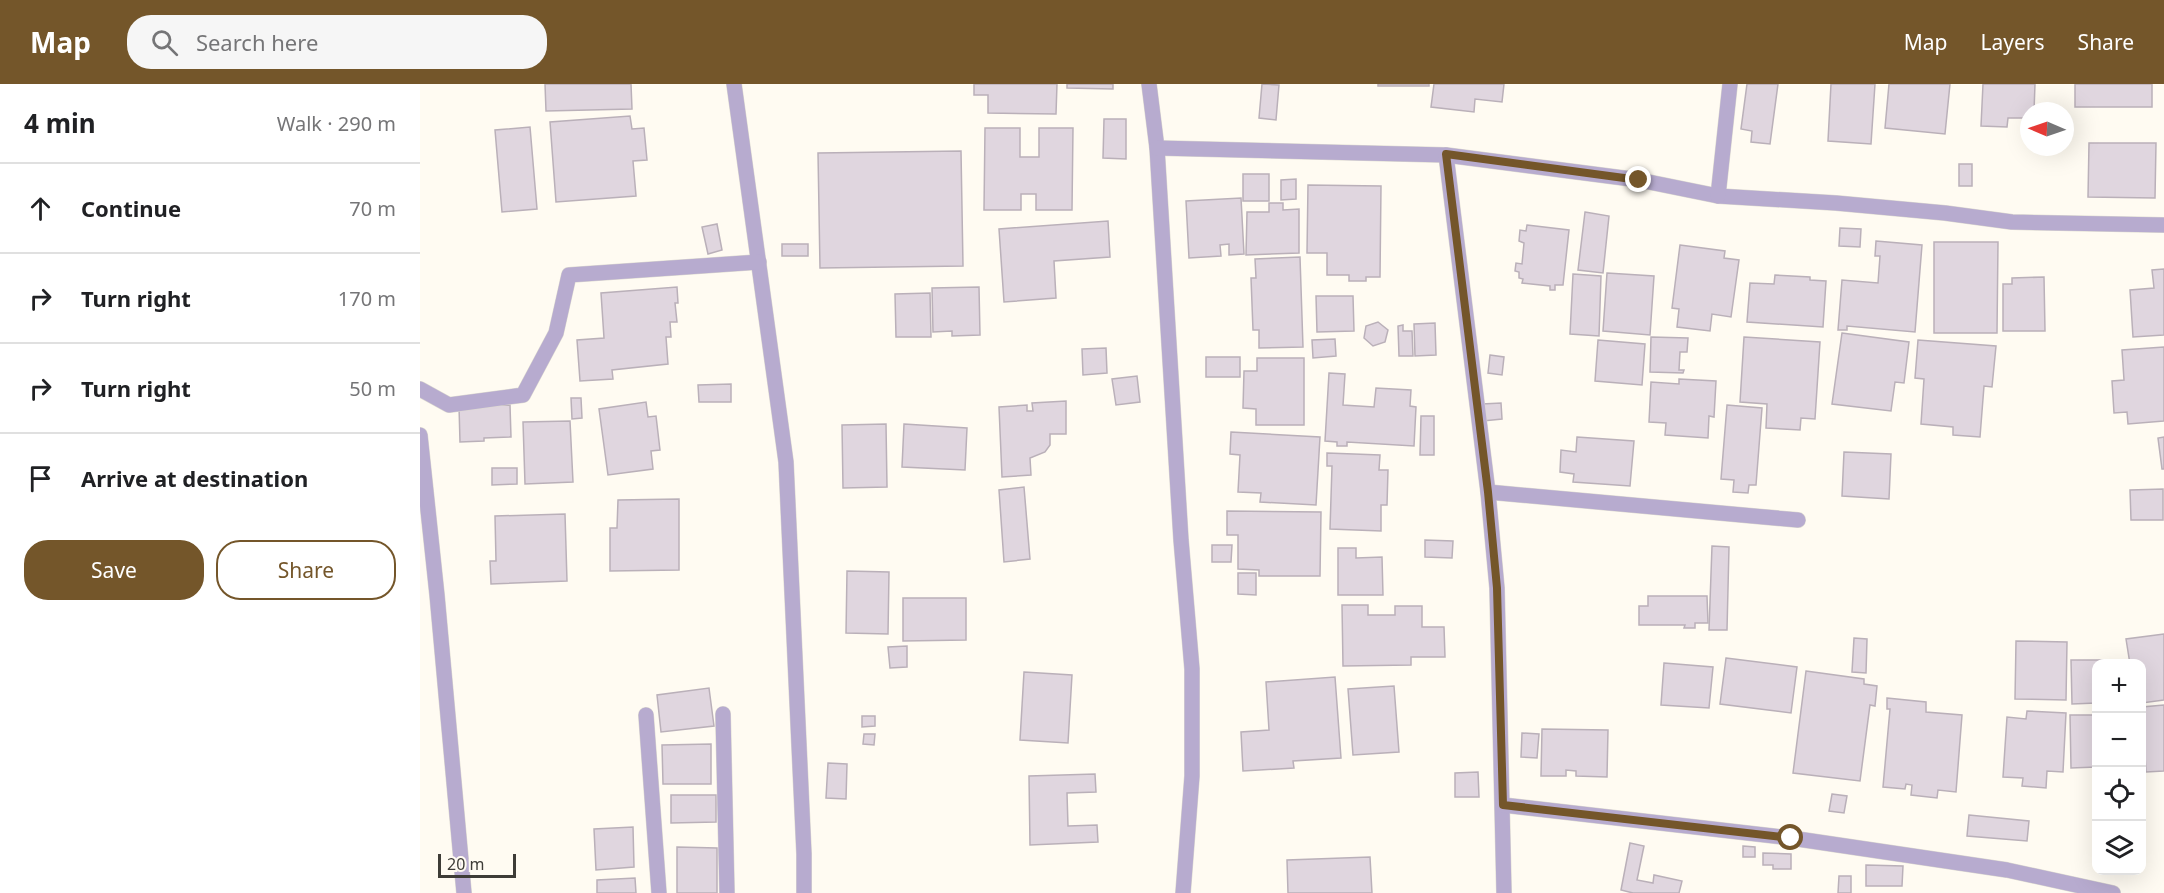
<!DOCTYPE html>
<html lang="en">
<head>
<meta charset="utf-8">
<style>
  body { margin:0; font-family:"Noto Sans",sans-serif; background:#f6f6f6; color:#202124 }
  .controls { position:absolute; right:18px; bottom:18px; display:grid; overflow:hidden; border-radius:12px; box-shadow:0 6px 24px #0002 }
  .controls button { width:54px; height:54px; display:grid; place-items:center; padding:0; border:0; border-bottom:2px solid #e0e0e0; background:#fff; color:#202124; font:30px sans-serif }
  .compass { position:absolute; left:1600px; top:18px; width:54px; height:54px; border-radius:50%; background:#fff; box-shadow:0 6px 24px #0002; rotate:272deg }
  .scale { position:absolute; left:18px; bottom:15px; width:78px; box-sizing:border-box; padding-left:6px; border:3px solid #3e3c37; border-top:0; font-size:16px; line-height:21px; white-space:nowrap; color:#3e3c37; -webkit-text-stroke:4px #fffbf2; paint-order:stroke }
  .stop { position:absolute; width:18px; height:18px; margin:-14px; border:4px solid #74562a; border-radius:50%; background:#fff }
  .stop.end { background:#74562a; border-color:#fff; box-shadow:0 2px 6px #0008 }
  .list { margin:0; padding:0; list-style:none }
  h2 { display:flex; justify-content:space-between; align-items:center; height:78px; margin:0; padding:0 24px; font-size:26px }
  h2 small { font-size:20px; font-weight:400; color:#757577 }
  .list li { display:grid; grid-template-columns:39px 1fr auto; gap:18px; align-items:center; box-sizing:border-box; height:90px; padding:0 24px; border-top:2px solid #e0e0e0 }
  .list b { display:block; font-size:22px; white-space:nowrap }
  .list em { font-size:20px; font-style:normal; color:#757577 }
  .actions { display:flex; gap:12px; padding:18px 24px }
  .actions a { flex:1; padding:14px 0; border:2px solid #74562a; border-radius:24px; text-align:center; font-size:21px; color:#74562a }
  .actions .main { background:#74562a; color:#fff }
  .icon { flex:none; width:33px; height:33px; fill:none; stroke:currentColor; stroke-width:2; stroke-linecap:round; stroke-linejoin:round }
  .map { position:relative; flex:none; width:1744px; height:809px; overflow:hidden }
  header { display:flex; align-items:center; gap:36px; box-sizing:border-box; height:84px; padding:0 30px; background:#74562a; color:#fff }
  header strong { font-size:28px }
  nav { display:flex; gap:33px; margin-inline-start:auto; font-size:21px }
  .search { width:420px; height:54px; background:#f6f6f6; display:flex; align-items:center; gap:15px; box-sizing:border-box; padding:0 21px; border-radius:24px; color:#757577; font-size:22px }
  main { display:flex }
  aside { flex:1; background:#fff }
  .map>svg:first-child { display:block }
  .building { fill:#e0d6df; stroke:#bab0b9; stroke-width:1.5 }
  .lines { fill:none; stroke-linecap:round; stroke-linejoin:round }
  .service-casing { stroke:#dcd9d0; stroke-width:16 }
  .minor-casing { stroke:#dcd9d0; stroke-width:16 }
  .service { stroke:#b7abcf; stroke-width:15 }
  .minor { stroke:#b7abcf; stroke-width:15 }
  .route { stroke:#74562a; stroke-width:8 }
</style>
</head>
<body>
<header>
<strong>Map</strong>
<div class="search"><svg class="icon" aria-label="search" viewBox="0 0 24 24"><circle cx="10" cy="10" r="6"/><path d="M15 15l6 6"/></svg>Search here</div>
<nav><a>Map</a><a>Layers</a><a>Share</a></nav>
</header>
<main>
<aside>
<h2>4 min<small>Walk · 290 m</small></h2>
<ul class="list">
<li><svg class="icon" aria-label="ahead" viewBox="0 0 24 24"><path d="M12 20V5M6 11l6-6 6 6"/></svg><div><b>Continue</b></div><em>70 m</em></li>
<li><svg class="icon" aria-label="right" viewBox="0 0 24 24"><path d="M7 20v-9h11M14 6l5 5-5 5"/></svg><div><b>Turn right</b></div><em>170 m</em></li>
<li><svg class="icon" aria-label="right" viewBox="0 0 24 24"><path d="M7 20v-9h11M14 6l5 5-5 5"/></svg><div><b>Turn right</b></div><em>50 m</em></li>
<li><svg class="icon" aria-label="arrive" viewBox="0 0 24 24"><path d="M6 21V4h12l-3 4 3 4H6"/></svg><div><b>Arrive at destination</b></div></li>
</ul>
<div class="actions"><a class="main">Save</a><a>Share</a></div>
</aside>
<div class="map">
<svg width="1744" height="809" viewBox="0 0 1744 809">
  <rect width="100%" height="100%" fill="#fffbf2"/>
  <!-- building -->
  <g class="building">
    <polygon points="125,0 211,0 212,25 126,27"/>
    <polygon points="554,0 637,0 636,30 568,29 568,11 554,11"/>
    <polygon points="647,0 693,0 693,5 647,4"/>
    <polygon points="842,0 859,1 856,36 839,34"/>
    <rect x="958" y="0" width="51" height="2"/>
    <polygon points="1014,0 1084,0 1082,18 1055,15 1054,28 1011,23"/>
    <polygon points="1327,0 1358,0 1350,60 1331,58 1332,47 1321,45"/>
    <polygon points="1411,0 1455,0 1451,60 1408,57"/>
    <polygon points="1469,0 1530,0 1525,50 1465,44"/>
    <polygon points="1563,0 1615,0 1614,27 1609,27 1609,34 1588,34 1587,43 1561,42"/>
    <rect x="1655" y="0" width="77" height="23"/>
    <polygon points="210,32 212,45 224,44 227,76 213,77 216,112 136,118 130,38"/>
    <polygon points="684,35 706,35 706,75 683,74"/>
    <polygon points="110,43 117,125 82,128 75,46"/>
    <polygon points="565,44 600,44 600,73 619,73 619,44 653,44 652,126 616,126 616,110 601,110 601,126 564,126"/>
    <polygon points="1669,59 1736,59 1735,114 1668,113"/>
    <polygon points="541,67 543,182 400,184 398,69"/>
    <rect x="1539" y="80" width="13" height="22"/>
    <rect x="823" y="90" width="26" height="27"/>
    <polygon points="876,95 876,115 861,116 861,96"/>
    <polygon points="888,101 961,102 960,193 946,193 946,197 929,197 929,191 907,191 907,169 887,169"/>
    <polygon points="821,114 824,170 809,171 809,160 800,161 801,172 769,174 766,117"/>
    <polygon points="849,119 863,119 863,126 879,125 879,169 826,171 827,128 849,128"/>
    <polygon points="1165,128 1189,132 1183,189 1158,186"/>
    <polygon points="688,137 690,173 634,177 636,214 584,218 579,145"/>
    <polygon points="297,140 302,166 288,170 282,143"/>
    <polygon points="1107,141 1149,146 1143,201 1135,201 1135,206 1130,206 1130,202 1102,199 1103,195 1099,194 1099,188 1095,187 1096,179 1102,180 1104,159 1099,157 1100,146 1106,147"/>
    <polygon points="1420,144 1441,145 1440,163 1419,162"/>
    <polygon points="1456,157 1502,161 1495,248 1427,242 1427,246 1418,246 1422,196 1458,199 1460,172 1455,172"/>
    <polygon points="1514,158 1578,158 1577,249 1514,249"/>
    <rect x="362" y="160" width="26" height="12"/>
    <polygon points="1260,161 1305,167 1304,174 1319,176 1311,233 1292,230 1290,247 1257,243 1259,225 1252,224"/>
    <polygon points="880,173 883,263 839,264 839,246 833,246 831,194 836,194 835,175"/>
    <polygon points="1744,185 1744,251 1713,253 1710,206 1734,204 1732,186"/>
    <polygon points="1187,189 1234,192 1230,251 1183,247"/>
    <polygon points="1153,190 1181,192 1179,252 1150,250"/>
    <polygon points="1355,191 1390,193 1390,196 1406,197 1403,243 1327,238 1330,199 1354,200"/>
    <polygon points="1624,193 1625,247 1583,247 1583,200 1592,200 1592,194"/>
    <polygon points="257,203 258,219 255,219 257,238 250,238 251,253 246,253 248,280 192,286 193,295 160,297 157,256 184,254 181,209"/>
    <polygon points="559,203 560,251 532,252 532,247 513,248 512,204"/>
    <polygon points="510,209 511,253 476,253 475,210"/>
    <polygon points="896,212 933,212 934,247 897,248"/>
    <polygon points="958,238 968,246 965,258 953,262 944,254 946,242"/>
    <polygon points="1015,239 1016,271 995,272 994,240"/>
    <polygon points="983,241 983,247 992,247 993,272 979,272 978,242"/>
    <polygon points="1422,249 1489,258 1484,299 1475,298 1471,327 1412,320"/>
    <polygon points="1231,253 1268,254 1267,268 1260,268 1259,286 1264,286 1263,289 1230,288"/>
    <polygon points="1324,253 1400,258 1395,335 1381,334 1380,346 1346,344 1347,320 1320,318"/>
    <polygon points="915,255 916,272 893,274 892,256"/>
    <polygon points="1178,256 1225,260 1222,301 1175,297"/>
    <polygon points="1498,256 1576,262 1572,303 1564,302 1560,353 1533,351 1533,343 1501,340 1504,295 1495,294"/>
    <polygon points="1744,263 1744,337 1708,340 1707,328 1694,329 1692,297 1704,296 1702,266"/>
    <polygon points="686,264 687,289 663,291 662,265"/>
    <polygon points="1070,271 1084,273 1082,291 1068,289"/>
    <rect x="786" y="273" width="34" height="20"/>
    <polygon points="837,274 884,274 884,341 836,341 836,325 823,324 824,287 837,287"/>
    <polygon points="909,289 925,290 923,321 954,323 956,304 991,306 990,322 996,323 994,362 927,358 927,362 917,362 917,358 905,357"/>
    <polygon points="717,292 720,318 696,321 692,295"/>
    <polygon points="1259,295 1296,297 1294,333 1289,332 1288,354 1245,351 1246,339 1229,338 1231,298 1259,300"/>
    <polygon points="311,300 311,318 279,318 278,301"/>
    <polygon points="151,314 161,314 162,334 152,335"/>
    <polygon points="646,317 646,350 630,350 630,361 625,368 610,374 611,391 582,393 579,323 607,321 607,327 613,327 612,319"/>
    <polygon points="226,318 228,333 236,332 240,366 231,367 233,385 188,391 179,325"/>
    <polygon points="1081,319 1082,335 1063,337 1062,320"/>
    <polygon points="90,321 91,353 64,354 64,357 40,358 39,322"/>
    <polygon points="1307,321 1342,324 1336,401 1329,401 1328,409 1313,408 1314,396 1301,395"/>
    <polygon points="1001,332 1014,332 1014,371 1000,371"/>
    <polygon points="150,337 153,398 105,400 103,338"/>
    <polygon points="466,340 467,403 423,404 422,341"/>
    <polygon points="484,340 547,344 545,386 482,383"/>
    <polygon points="811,348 900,353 896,421 840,418 841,409 818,408 820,371 810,370"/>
    <polygon points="1157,353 1214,357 1210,402 1153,398 1154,390 1140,388 1141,366 1156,368"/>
    <polygon points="1744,353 1744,385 1742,385 1738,354"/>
    <polygon points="1424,368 1471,370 1469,415 1422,412"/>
    <polygon points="907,369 960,371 959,386 968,386 967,421 961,421 961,447 910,445 912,382 907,382"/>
    <polygon points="72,384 97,384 97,400 72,401"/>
    <polygon points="604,403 610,475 584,478 579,406"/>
    <polygon points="1743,405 1743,436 1711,436 1710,406"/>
    <polygon points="259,415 259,486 190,487 190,444 197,444 198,416"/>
    <polygon points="807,427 901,428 900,492 839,492 839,486 818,485 818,451 807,451"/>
    <polygon points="145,430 147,497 71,500 70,477 76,477 75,432"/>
    <polygon points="1005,456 1033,457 1032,474 1005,473"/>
    <polygon points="792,461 812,461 811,478 792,478"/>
    <polygon points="1292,462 1309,463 1307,546 1289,546"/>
    <polygon points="918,464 936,464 936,474 962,473 963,511 918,511"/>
    <polygon points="427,487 469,488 468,550 426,549"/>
    <polygon points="818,489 836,489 836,511 818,510"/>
    <polygon points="1228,512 1287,512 1288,539 1275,539 1275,544 1264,544 1265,541 1219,541 1219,522 1228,522"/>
    <polygon points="483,514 546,514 546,556 483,557"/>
    <polygon points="922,521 948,521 948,531 975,531 975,522 1002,522 1002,543 1024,543 1025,573 991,573 991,581 923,582"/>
    <polygon points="1744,550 1744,616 1722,619 1722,580 1710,580 1706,555"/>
    <polygon points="1434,554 1447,555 1446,589 1432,588"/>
    <polygon points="1596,557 1647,558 1646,616 1595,615"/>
    <polygon points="487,562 487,583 470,584 468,563"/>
    <polygon points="1306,574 1377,583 1371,629 1300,620"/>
    <polygon points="1651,576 1684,576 1684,580 1676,580 1676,619 1652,620"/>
    <polygon points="1244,579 1293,583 1289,624 1241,621"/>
    <polygon points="1386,587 1444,595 1444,600 1457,602 1455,622 1450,621 1440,697 1373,689"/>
    <polygon points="604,588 652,591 648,659 600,656"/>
    <polygon points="915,593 921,674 873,677 874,684 823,687 821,648 849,646 846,598"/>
    <polygon points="974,602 979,668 933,671 928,605"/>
    <polygon points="289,604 294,642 241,648 237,611"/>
    <polygon points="1467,614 1506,618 1506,628 1542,631 1536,708 1518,706 1517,714 1491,711 1492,701 1486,700 1485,705 1463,703 1470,625 1467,625"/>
    <polygon points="1744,621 1744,687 1726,688 1722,623"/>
    <polygon points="1607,627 1646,629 1643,688 1627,687 1626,704 1602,702 1603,694 1583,693 1587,633 1606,635"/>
    <polygon points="1650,631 1676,631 1676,683 1651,684"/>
    <polygon points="442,632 455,632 455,642 442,643"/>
    <polygon points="1122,645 1188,646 1187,693 1156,692 1156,687 1146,686 1146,692 1121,692"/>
    <polygon points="1102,649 1119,650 1117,674 1101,673"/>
    <polygon points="444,650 455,650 454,661 443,660"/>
    <polygon points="291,660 291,700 243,700 242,661"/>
    <polygon points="408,679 427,680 426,715 406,714"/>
    <polygon points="1058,688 1059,713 1035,713 1035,689"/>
    <polygon points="675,690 676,708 647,709 648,742 677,741 678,758 610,761 609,692"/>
    <polygon points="1412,710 1427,712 1424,729 1409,727"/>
    <polygon points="251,711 296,711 296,738 251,739"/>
    <polygon points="1549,731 1609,737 1607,757 1547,752"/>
    <polygon points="213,743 214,783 176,786 174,745"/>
    <polygon points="1210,759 1224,762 1217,796 1233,799 1234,791 1262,797 1259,809 1213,809 1201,806"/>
    <polygon points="1323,762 1335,763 1335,773 1323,773"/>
    <polygon points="257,763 297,764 297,809 257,809"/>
    <polygon points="1343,769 1371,770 1371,785 1353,785 1353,781 1343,781"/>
    <polygon points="950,773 952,809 868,809 867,776"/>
    <polygon points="1446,781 1483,782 1482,802 1446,802"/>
    <polygon points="1419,792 1431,792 1431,809 1418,809"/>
    <polygon points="215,794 216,809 177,809 177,796"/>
  </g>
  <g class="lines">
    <!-- service casing -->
    <g class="service-casing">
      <g id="service">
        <polyline points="303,630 307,809"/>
        <polyline points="226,631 239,809"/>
      </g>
    </g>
    <!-- minor casing -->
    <g class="minor-casing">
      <g id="minor">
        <polyline points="314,0 366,378 384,770 384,809"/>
        <polyline points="729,0 737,64 761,456 772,585 772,692 763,809"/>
        <polyline points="737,64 1026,71 1219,96 1298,112 1416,119 1525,129 1592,138 1744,141"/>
        <polyline points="1026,71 1068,408 1077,504 1084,809"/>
        <polyline points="1298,112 1310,0"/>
        <polyline points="0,305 29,321 103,311 136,249 149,191 339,178"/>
        <polyline points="0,351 17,511 44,809"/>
        <polyline points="1068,408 1378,436"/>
        <polyline points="1083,721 1371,754 1587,786 1693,809"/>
      </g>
    </g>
    <!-- service -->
    <use href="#service" class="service"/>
    <!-- minor -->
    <use href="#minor" class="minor"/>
  </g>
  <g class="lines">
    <!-- route -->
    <polyline class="route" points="1219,96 1026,70 1068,408 1077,504 1083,721 1371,754"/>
  </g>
</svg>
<div class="controls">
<button>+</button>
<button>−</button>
<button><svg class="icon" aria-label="locate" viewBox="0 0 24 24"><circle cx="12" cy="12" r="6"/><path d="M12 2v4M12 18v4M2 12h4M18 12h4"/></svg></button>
<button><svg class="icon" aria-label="layers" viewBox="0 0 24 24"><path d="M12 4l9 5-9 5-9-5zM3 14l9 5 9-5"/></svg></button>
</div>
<svg class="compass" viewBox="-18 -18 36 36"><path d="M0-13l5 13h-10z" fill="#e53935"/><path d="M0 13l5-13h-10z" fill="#757577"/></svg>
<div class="scale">20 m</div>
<div class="stop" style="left:1371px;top:754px"></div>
<div class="stop end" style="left:1219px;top:96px"></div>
</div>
</main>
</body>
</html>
